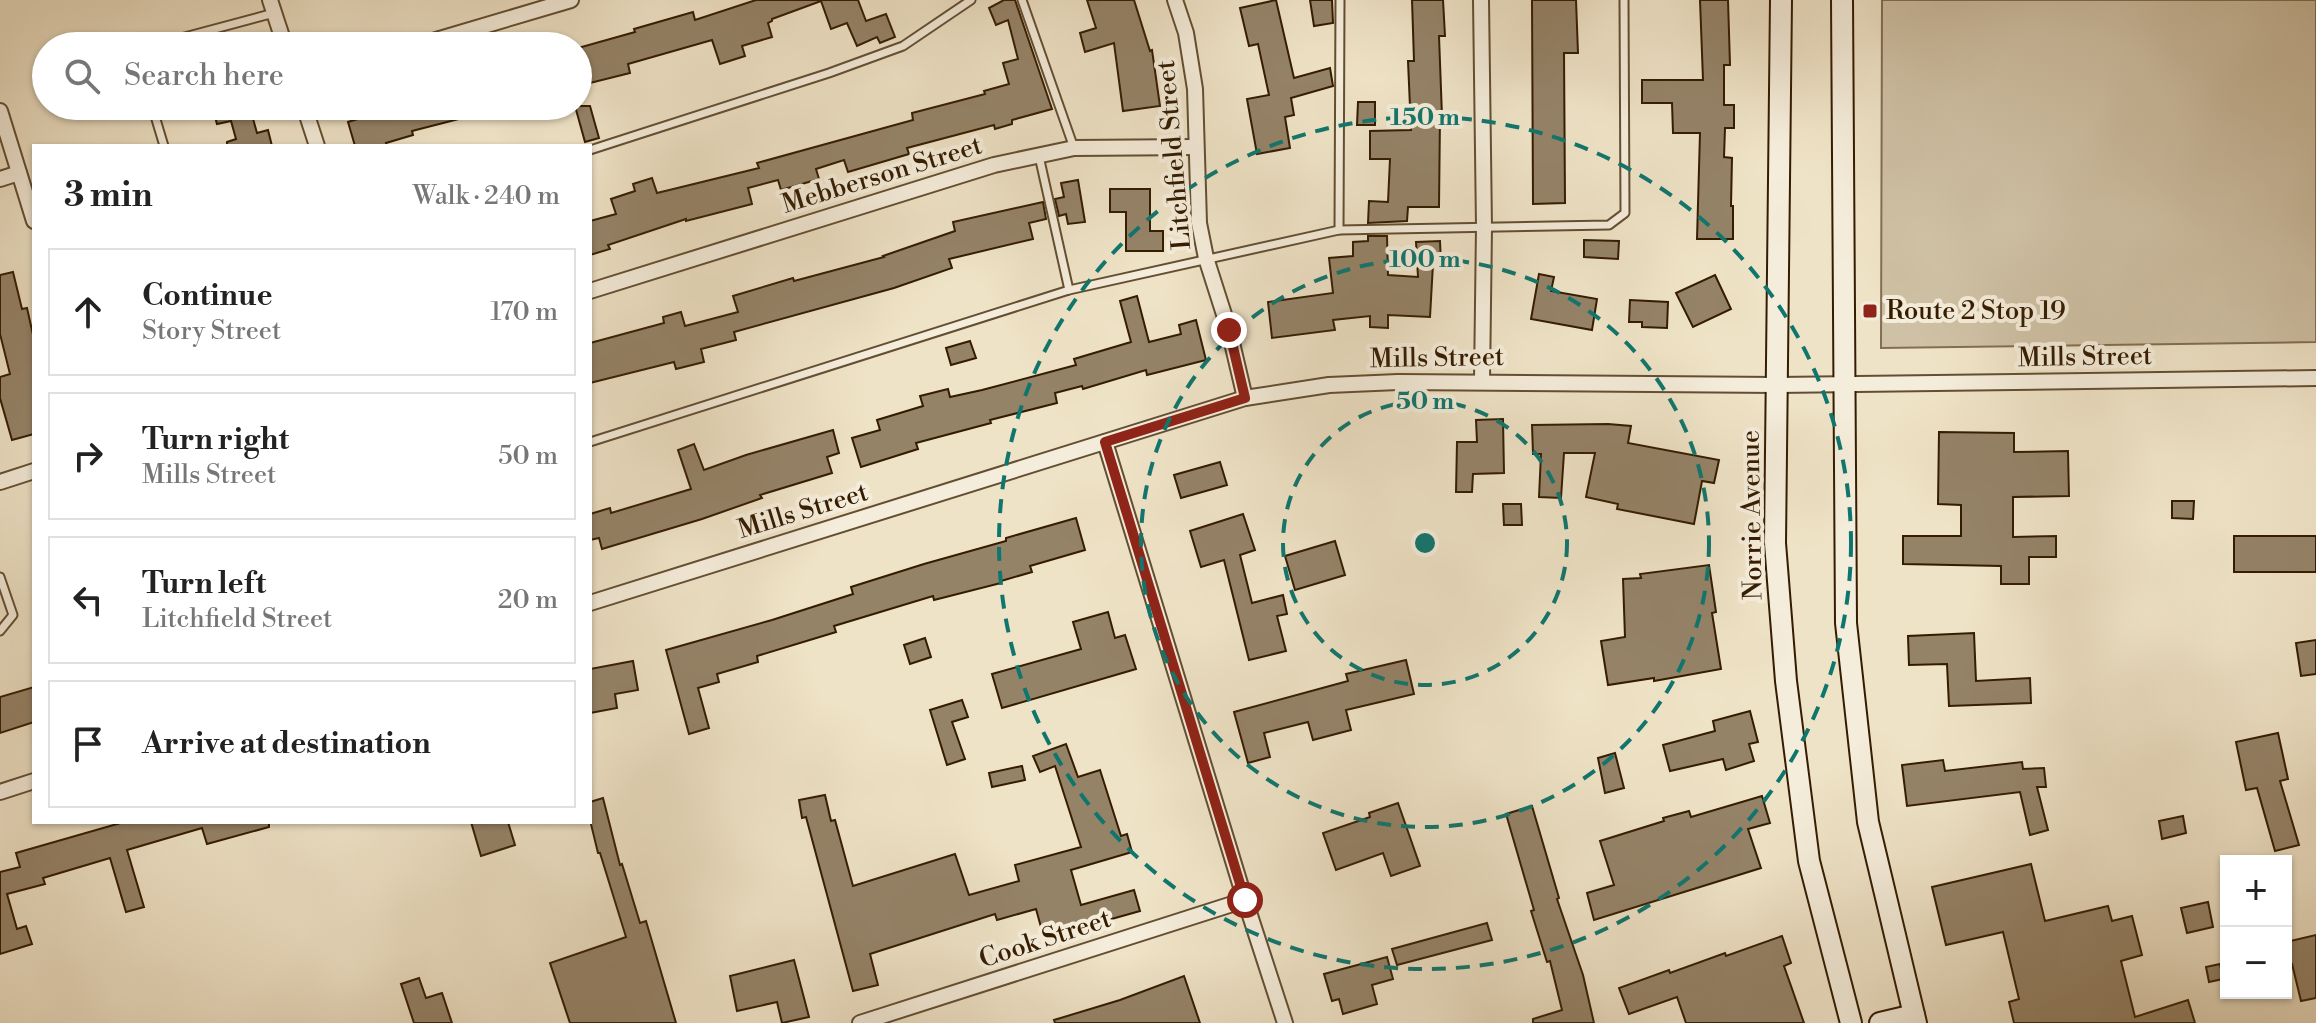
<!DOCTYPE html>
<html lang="en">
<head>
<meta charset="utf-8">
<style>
  body { margin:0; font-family:"Libre Bodoni",serif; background:#f2f2f2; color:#222 }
  .controls { position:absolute; right:24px; bottom:24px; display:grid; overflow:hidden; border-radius:0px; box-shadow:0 2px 6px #0004 }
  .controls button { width:72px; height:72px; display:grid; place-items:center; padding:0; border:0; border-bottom:2px solid #e0e0e0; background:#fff; color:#222; font:40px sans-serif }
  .stop { position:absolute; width:24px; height:24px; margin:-18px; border:6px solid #8f2418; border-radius:50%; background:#fff }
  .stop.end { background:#8f2418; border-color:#fff; box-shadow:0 2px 8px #0008 }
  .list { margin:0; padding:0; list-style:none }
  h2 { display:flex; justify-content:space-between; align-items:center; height:104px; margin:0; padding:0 32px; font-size:34px }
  h2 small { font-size:26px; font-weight:400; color:#767676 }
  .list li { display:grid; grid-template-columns:52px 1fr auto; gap:24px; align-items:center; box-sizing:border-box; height:128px; margin:0 16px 16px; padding:0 16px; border:2px solid #e0e0e0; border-radius:0px }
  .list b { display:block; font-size:30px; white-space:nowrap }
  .list p { margin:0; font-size:26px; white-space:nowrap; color:#767676 }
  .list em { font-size:26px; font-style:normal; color:#767676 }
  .icon { flex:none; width:44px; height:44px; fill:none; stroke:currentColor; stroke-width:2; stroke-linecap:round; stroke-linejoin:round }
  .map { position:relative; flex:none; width:2316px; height:1023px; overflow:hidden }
  .search { position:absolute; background:#fff; box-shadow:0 2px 6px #0004; left:32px; top:32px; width:560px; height:88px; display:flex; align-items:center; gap:20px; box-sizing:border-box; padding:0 28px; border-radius:44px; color:#767676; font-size:30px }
  .panel { position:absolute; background:#fff; box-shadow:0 2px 6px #0004; left:32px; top:144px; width:560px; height:680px; border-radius:0px }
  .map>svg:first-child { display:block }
  .green { fill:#cfc1a5; stroke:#826e53; stroke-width:2 }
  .building { fill:#958368; stroke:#341c01; stroke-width:2 }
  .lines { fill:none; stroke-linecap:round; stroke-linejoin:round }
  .lane-casing { stroke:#634e32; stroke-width:11 }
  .street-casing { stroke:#634e32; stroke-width:18 }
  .secondary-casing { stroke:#341c01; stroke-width:24 }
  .lane { stroke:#f5eddb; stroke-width:7 }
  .street { stroke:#f5eddb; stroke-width:14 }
  .secondary { stroke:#f5eddb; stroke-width:20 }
  .route { stroke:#8f2418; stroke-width:10 }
  .ring { fill:none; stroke:#0f766e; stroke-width:4; stroke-dasharray:14 10 }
  .poi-dot { fill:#8f2418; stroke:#f5eddb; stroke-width:3 }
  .labels { text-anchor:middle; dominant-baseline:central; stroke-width:8; stroke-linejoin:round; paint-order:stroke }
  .street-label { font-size:26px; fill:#341c01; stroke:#f5eddb }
  .poi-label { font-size:26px; fill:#341c01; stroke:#f5eddb; text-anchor:start }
  .centre { fill:#0f766e; stroke:#f5eddb; stroke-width:4 }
  .ring-label { font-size:24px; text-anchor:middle; font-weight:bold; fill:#0f766e; stroke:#f5eddb; stroke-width:8; stroke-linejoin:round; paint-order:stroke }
</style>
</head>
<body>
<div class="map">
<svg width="2316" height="1023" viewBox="0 0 2316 1023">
  <rect width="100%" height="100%" fill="#efe3c7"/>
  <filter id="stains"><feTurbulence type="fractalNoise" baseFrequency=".0025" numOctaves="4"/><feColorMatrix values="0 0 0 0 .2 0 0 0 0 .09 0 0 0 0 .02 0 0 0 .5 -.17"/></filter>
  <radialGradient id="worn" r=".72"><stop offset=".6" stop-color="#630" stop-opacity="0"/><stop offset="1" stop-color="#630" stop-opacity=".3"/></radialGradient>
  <!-- green -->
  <polygon class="green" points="1882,0 2316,0 2316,342 1881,348"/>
  <!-- building -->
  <g class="building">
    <polygon points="756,0 858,0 866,21 886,14 895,37 880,43 877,37 857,46 847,23 831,29 821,1 772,19 772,21 768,23 772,37 742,46 745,56 720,64 712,40 628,64 630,73 578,86 578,48 635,32 634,29 693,12 695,20"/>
    <polygon points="1004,0 1015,0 1052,109 1012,120 1012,124 995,129 994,125 907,148 909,154 848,172 844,160 816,169 819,179 781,190 778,180 748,188 752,204 686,221 686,219 608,245 610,249 590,255 590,221 616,214 611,199 635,191 633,184 652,178 657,193 759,168 757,163 913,120 912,113 985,94 984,91 1009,84 1003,63 1018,59 1008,20 996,25 989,8"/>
    <polygon points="1087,0 1134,0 1150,51 1152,50 1160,106 1123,111 1114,43 1085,52 1080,33 1096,28"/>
    <polygon points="1276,0 1294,78 1330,68 1333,86 1291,98 1294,115 1285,117 1290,148 1257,154 1247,99 1269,95 1258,44 1249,46 1240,8"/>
    <polygon points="1310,0 1332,0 1333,23 1314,26"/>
    <polygon points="1412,0 1443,0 1445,36 1439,36 1442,116 1440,116 1439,207 1408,207 1407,221 1368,223 1369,201 1388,202 1390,159 1370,159 1370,131 1411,130 1408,61 1414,61"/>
    <polygon points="1532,0 1576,0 1578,53 1564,53 1565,203 1533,204"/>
    <polygon points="1700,0 1728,0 1730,65 1724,65 1724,105 1734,105 1734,128 1725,128 1724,157 1732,158 1731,206 1733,206 1733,239 1697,239 1700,133 1673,133 1672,103 1642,103 1642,80 1703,80"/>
    <polygon points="1358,102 1375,102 1375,125 1357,125"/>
    <polygon points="212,106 267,106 268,112 252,115 257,133 268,130 272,146 227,146 227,142 236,139 231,121 217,124"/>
    <polygon points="399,106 490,106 490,111 412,131 413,135 386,143 387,146 355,146 348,122"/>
    <polygon points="575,106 590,106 599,138 585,142"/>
    <polygon points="1078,180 1085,222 1068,224 1066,214 1059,216 1055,199 1064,197 1061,183"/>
    <polygon points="1110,189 1150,189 1150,231 1163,231 1163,251 1126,251 1126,212 1110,212"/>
    <polygon points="1043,202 1046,219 1029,223 1033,239 949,259 952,268 894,288 734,332 736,340 701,349 704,362 676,369 674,362 590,383 590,343 664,323 663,317 681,312 685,326 738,312 733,296 793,278 794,281 884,257 883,256 955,231 953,222"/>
    <polygon points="1368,236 1387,236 1388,275 1418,277 1416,242 1440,241 1441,264 1433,264 1430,317 1388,315 1388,328 1370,327 1370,316 1333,320 1335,330 1272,338 1268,302 1333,293 1329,258 1353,256 1353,242 1368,241"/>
    <polygon points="1584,240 1619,241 1618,259 1584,257"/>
    <polygon points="13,272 22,309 27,308 34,339 34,434 12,440 0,398 0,377 10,374 0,334 0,275"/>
    <polygon points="1539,274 1554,277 1551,291 1597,299 1592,330 1531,319"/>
    <polygon points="1715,275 1731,309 1693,327 1676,293"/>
    <polygon points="1137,296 1149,342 1181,334 1179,325 1196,320 1206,360 1147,375 1146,370 1083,389 1082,386 1055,393 1057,403 990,420 991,423 916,443 918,449 861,467 852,438 880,430 877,420 923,406 920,396 948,389 950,397 982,390 1076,365 1074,359 1131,342 1120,301"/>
    <polygon points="1630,300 1668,302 1667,328 1642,327 1642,322 1629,322"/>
    <polygon points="970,341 976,358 951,365 946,348"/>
    <polygon points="1503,419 1504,473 1473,474 1472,492 1456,492 1457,442 1477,442 1476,420"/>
    <polygon points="1608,424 1631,426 1628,443 1719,460 1714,483 1702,481 1694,524 1617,509 1618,504 1586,497 1595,453 1564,453 1561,498 1539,497 1541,454 1533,454 1532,425"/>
    <polygon points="833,430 839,453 827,457 832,473 760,495 762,498 702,519 602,549 599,538 590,540 590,514 610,508 611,513 691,489 678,450 694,444 704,470 746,455"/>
    <polygon points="1939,432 2014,433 2014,452 2068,451 2069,496 2013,497 2013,537 2056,536 2056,557 2029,557 2029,584 2001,584 2001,566 1903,564 1903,536 1961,536 1961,505 1938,504"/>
    <polygon points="1220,462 1227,485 1181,498 1174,475"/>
    <polygon points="2172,501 2194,501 2193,519 2172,518"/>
    <polygon points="1503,504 1521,504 1522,525 1504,525"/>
    <polygon points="1243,514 1255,550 1240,555 1252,603 1283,595 1287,614 1277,616 1286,651 1249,660 1224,560 1201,567 1190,531"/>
    <polygon points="1076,518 1085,550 1030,566 1032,572 1001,581 1001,583 934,600 933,596 834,626 836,632 757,656 758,662 717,674 719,682 698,688 709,728 689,734 666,650 772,620 853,594 851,587 924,564 1006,541 1006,538"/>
    <rect x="2234" y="536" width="82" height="36"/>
    <polygon points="1335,541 1345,575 1295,590 1285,556"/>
    <polygon points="1709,565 1716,612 1712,613 1721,669 1654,681 1654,678 1608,685 1601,641 1625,637 1623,579 1641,578 1640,574"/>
    <polygon points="1108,612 1115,638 1125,635 1136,669 1002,708 992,674 1081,649 1073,622"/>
    <polygon points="1974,633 1976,681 2030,678 2031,703 1949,706 1947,664 1909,665 1908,636"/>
    <polygon points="925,638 931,657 910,664 904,645"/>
    <polygon points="2316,640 2316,674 2301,676 2296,643"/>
    <polygon points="1406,660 1414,694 1346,710 1351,730 1313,740 1308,722 1264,733 1270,757 1248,763 1234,712 1348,681 1346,674"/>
    <polygon points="633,661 638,690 615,694 617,708 590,713 590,669"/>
    <polygon points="34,687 34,722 0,733 0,697"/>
    <polygon points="962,700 968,717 952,722 965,759 947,765 930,710"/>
    <polygon points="1750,711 1758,742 1749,744 1754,761 1726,770 1723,759 1670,771 1663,745 1715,731 1713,721"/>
    <polygon points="2278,733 2288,779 2280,781 2299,845 2275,851 2257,788 2246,790 2236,742"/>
    <polygon points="1066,744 1078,777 1100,770 1121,836 1127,834 1132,852 1071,870 1081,905 1134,890 1140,911 1044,938 1036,909 997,920 995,914 870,954 878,985 853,991 806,817 802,818 799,800 825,795 831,821 835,820 853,886 955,854 969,895 1019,881 1015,865 1081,847 1055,766 1040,772 1033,756"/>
    <polygon points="1615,753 1624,788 1605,793 1598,758"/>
    <polygon points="1943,760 1945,771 2022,762 2023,769 2044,768 2046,787 2037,787 2048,830 2030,835 2020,792 1907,806 1902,765"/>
    <polygon points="1022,766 1025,780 992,787 989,773"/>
    <polygon points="1762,796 1770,823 1748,829 1761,868 1594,920 1587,893 1614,885 1600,841 1664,821 1663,818 1689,811 1691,817"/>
    <polygon points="603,798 620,865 622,864 640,923 646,921 676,1023 570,1023 550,963 626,937 600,853 598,853 590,820 590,802"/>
    <polygon points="1398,803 1420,866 1391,876 1383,853 1336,870 1323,833 1370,817 1369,813"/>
    <polygon points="1532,806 1559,898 1557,899 1583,975 1594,1023 1533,1023 1533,1019 1562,1010 1550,961 1547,962 1531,911 1534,910 1506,814"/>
    <polygon points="2183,816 2186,833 2162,839 2159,821"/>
    <polygon points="124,822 269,822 269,827 207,844 202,828 127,850 144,907 126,912 110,858 43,878 45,884 7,894 17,929 26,926 32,944 0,954 0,872 20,867 16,853"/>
    <polygon points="471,822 508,822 515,845 481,856"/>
    <polygon points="2031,864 2045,921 2108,906 2112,921 2132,916 2142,955 2121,961 2135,1017 2188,1000 2195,1023 2014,1023 2009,1002 2019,999 2003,932 1946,945 1932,887"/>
    <polygon points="2208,902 2213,927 2187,933 2181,908"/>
    <polygon points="1487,923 1492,940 1397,965 1392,949"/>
    <polygon points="2316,935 2316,998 2301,1001 2292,964 2286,965 2286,942"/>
    <polygon points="1782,936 1791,963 1784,966 1804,1023 1686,1023 1677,997 1629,1014 1619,988 1669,970 1670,973 1725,953 1726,956"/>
    <polygon points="1387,957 1393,979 1372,985 1377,1004 1343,1014 1339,999 1332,1001 1324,974"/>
    <polygon points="794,960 809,1017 782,1023 777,1002 737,1011 730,976"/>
    <polygon points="2220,964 2223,979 2209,982 2206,967"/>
    <polygon points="1184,976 1200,1023 1055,1023 1054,1020 1120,1000"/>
    <polygon points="419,978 426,998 442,993 452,1023 414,1023 401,984"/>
  </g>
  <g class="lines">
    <!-- lane casing -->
    <g class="lane-casing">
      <g id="lane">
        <polyline points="1022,0 1074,148"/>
        <polyline points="151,46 274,13"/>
        <polyline points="152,106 164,146"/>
        <polyline points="590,150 829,73 903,46 971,0"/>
        <polyline points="1039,156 1069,290"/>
        <polyline points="1339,230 1340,0"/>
        <polyline points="590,442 1069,290 1339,230 1609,225 1625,213 1624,0"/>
        <polyline points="0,577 13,615 0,631"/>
      </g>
    </g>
    <!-- street casing -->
    <g class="street-casing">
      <g id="street">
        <polyline points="270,0 285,46"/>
        <polyline points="1175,0 1186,33 1195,89 1199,223 1206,258 1229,330 1245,398"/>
        <polyline points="1481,0 1484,227 1482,381"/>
        <polyline points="416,46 571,0"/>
        <polyline points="304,106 317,146"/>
        <polyline points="0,111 34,221"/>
        <polyline points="0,179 19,173"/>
        <polyline points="590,291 994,165 1074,148 1196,147"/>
        <polyline points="1105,442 1245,900 1285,1023"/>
        <polyline points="0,482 34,471"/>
        <polyline points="590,603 1245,398 1329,385 1398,382 1777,385 2316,378"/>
        <polyline points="0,792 34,781"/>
        <polyline points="860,1023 1245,900"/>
      </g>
    </g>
    <!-- secondary casing -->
    <g class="secondary-casing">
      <g id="secondary">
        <polyline points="1781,0 1775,543 1786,681 1809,861 1851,1023"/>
        <polyline points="1842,0 1846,623 1868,822 1916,1023"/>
        <polyline points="1880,1023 1914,1015"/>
      </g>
    </g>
    <!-- lane -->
    <use href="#lane" class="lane"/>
    <!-- street -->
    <use href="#street" class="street"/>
    <!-- secondary -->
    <use href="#secondary" class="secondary"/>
  </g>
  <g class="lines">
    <!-- route -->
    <polyline class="route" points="1229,330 1245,398 1105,442 1245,900"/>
  </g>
  <!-- distance rings -->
  <g class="ring">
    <circle cx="1425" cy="543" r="142"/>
    <circle cx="1425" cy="543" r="284"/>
    <circle cx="1425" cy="543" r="426"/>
  </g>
  <!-- markers -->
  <rect class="poi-dot" x="1862" y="303" width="16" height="16" rx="4"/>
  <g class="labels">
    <!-- street labels -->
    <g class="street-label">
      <text transform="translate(1174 155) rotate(-95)">Litchfield Street</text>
      <text transform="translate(882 175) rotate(-17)">Mebberson Street</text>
      <text transform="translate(2085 357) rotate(-1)">Mills Street</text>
      <text transform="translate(1437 358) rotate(-1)">Mills Street</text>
      <text transform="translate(803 511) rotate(-17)">Mills Street</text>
      <text transform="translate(1752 515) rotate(-91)">Norrie Avenue</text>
      <text transform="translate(1045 939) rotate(-18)">Cook Street</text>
    </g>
    <!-- poi labels -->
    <g class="poi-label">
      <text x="1886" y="311">Route 2 Stop 19</text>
    </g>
  </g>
  <circle cx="1425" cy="543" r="12" class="centre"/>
  <g class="ring-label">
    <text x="1425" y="125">150 m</text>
    <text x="1425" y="267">100 m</text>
    <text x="1425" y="409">50 m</text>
  </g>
  <rect width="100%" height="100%" filter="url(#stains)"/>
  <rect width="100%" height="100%" fill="url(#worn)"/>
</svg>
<div class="controls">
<button>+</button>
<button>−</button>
</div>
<div class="stop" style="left:1245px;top:900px"></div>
<div class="stop end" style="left:1229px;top:330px"></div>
<div class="search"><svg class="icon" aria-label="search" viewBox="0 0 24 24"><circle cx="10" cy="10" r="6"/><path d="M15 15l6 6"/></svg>Search here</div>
<section class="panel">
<h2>3 min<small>Walk · 240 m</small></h2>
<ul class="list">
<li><svg class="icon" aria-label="ahead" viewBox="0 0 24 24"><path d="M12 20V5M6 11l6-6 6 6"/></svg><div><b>Continue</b><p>Story Street</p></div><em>170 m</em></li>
<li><svg class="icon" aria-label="right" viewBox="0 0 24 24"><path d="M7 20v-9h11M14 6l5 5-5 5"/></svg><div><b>Turn right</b><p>Mills Street</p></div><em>50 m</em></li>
<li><svg class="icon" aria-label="left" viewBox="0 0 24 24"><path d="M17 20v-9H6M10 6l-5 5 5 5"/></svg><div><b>Turn left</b><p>Litchfield Street</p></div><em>20 m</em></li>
<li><svg class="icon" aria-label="arrive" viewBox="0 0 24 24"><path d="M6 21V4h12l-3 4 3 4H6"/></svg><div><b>Arrive at destination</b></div></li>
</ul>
</section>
</div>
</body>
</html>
